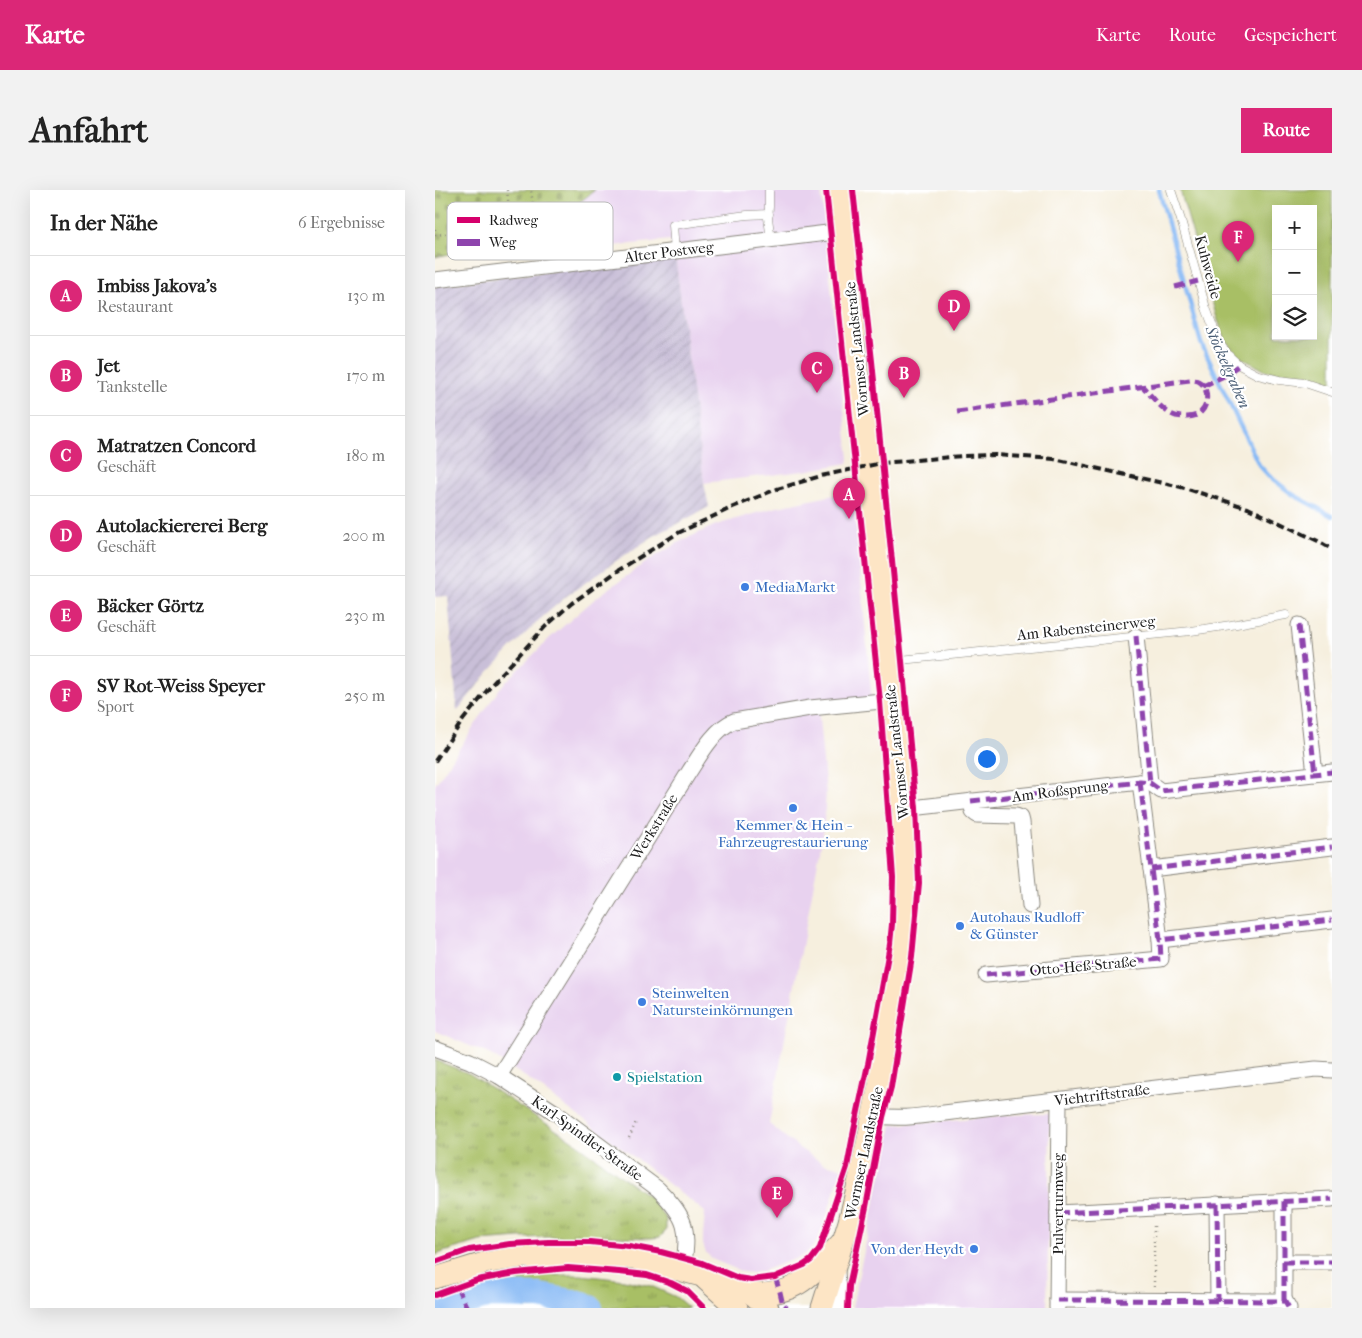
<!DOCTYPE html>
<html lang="de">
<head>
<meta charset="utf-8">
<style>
  body { margin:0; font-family:"IM FELL French Canon",serif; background:#f2f2f2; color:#222 }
  .controls { position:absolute; right:15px; top:15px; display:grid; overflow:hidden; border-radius:0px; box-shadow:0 5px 20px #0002 }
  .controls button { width:45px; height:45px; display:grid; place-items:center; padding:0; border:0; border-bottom:1px solid #e0e0e0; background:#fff; color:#222; font:25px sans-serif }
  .you { position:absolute; left:551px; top:568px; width:18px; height:18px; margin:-12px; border:4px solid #fff; border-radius:50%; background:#1a73e8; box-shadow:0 0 0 8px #1a73e833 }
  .badge { display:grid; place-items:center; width:32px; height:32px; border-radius:50%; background:#db2777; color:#fff; font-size:16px; font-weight:700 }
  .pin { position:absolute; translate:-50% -41px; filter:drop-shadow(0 1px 2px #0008) }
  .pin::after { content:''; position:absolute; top:26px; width:18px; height:15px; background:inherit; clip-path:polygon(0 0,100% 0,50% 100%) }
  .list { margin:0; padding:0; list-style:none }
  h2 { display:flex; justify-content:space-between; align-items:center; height:65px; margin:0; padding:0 20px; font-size:21px }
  h2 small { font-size:16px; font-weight:400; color:#767676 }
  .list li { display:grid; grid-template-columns:32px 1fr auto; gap:15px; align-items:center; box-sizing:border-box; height:80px; padding:0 20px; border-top:1px solid #e0e0e0 }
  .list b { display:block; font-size:19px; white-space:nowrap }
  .list p { margin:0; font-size:16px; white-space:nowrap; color:#767676 }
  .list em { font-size:16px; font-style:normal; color:#767676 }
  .icon { flex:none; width:28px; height:28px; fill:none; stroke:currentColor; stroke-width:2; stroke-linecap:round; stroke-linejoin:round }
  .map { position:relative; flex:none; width:897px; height:1118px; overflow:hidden; border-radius:0px }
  header { display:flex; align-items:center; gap:30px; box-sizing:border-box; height:70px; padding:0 25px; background:#db2777; color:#fff }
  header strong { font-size:24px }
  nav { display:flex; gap:28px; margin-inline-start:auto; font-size:18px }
  .intro { display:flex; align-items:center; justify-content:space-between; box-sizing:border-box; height:120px; padding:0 30px }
  h1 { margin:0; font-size:35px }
  .button { padding:12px 22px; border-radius:0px; background:#db2777; color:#fff; font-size:18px; font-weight:700 }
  main { display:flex; gap:30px; padding:0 30px }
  aside { flex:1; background:#fff; border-radius:0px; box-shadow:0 5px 20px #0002 }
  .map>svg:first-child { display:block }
  .built { fill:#e8d2ef }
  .industrial { fill:url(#industrial-furrows) }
  .grass { fill:#a8bf65; stroke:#626e40; fill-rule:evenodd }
  .cemetery { fill:url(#cemetery-stones); stroke:#626e40 }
  .park { fill:url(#park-tufts); stroke:#626e40 }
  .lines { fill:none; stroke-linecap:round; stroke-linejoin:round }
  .stream { stroke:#88baf5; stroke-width:4.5 }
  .river { stroke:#88baf5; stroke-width:26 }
  .service-casing { stroke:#89867d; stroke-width:9 }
  .minor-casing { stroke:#89867d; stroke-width:17 }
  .tertiary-casing { stroke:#89867d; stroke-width:21 }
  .secondary-casing { stroke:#89867d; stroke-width:23 }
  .path { stroke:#89867d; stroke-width:2.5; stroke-dasharray:1 4; stroke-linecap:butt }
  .service { stroke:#fff; stroke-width:8 }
  .minor { stroke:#fff; stroke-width:15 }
  .tertiary { stroke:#fff; stroke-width:19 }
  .secondary { stroke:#fde5c5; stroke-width:21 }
  .rail { stroke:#1c1c1c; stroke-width:4; stroke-dasharray:8 4; stroke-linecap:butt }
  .quiet { stroke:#8e44ad; stroke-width:5; stroke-dasharray:10 5; stroke-linecap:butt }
  .cycleway-casing { stroke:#fff; stroke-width:9 }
  .cycleway { stroke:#d6006c; stroke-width:6 }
  .shop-dot { fill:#3f7fe0; stroke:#fff; stroke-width:2 }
  .culture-dot { fill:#0f9aa8; stroke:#fff; stroke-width:2 }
  .labels { text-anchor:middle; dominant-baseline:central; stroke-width:4.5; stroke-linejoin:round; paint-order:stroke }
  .street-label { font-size:15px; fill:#1c1c1c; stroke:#fff }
  .shop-label { font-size:15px; fill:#366cbe; stroke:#fff; text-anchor:start }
  .culture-label { font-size:15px; fill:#0d838f; stroke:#fff; text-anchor:start }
  .water-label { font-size:16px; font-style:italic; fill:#475b73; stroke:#fff }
  .key { fill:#fff; stroke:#bbb; stroke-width:1 }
  .key-label { font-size:14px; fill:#1c1c1c }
</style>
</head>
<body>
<header>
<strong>Karte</strong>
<nav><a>Karte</a><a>Route</a><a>Gespeichert</a></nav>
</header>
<div class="intro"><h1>Anfahrt</h1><a class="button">Route</a></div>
<main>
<aside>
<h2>In der Nähe<small>6 Ergebnisse</small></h2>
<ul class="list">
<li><span class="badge">A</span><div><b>Imbiss Jakova's</b><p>Restaurant</p></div><em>130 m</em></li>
<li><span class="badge">B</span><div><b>Jet</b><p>Tankstelle</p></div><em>170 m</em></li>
<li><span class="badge">C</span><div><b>Matratzen Concord</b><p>Geschäft</p></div><em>180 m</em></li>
<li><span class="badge">D</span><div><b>Autolackiererei Berg</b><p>Geschäft</p></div><em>200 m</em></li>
<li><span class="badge">E</span><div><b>Bäcker Görtz</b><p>Geschäft</p></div><em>230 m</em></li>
<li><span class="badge">F</span><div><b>SV Rot-Weiss Speyer</b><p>Sport</p></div><em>250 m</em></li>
</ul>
</aside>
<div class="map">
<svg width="897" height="1118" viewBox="0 0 897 1118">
  <defs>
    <pattern id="industrial-furrows" width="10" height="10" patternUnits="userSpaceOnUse" patternTransform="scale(1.25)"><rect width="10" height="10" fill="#c9bfd8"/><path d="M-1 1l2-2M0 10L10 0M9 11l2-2" fill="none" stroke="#aca4b9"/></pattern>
    <pattern id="cemetery-stones" width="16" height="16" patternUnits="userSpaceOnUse" patternTransform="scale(1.25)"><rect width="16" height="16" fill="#a8bf65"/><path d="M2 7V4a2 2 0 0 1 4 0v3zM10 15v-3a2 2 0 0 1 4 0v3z" fill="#889a52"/></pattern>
    <pattern id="park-tufts" width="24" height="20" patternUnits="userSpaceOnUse" patternTransform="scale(1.25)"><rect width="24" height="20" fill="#a8bf65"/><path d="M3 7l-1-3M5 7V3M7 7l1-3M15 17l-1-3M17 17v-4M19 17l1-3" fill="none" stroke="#889a52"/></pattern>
  </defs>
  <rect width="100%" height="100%" fill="#fff"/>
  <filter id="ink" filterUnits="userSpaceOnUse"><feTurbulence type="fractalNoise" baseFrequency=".02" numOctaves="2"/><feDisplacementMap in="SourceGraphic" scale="10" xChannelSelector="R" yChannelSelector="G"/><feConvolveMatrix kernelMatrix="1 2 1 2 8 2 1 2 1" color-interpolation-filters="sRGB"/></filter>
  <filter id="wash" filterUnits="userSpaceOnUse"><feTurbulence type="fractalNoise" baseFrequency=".0096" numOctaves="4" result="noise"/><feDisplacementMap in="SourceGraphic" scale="20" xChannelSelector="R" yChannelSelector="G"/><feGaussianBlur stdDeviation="1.12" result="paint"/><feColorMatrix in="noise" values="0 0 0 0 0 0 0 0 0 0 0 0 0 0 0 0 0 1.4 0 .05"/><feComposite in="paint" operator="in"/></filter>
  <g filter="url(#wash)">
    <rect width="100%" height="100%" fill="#f6efde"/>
    <!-- built -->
    <g class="built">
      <polygon points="160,0 386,0 414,269 413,273 369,281 269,293 240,65 235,50 130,61 122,59 110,40"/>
      <polygon points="418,301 437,512 383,517 391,603 388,644 334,934 364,958 389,974 407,978 388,1037 382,1051 375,1060 367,1066 327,1081 317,1083 308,1082 279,1070 271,1063 268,1054 268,1046 270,1022 203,970 92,888 56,865 0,841 0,595 22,562 65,498 116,447 162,407 216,369 246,351 281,335 338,318"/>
      <polygon points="615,924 612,1118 417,1118 422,1093 457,935 578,925"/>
    </g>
    <!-- industrial -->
    <polygon class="industrial" points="240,65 269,293 274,317 217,347 178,373 133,405 104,430 81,453 52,484 22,521 13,406 0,407 0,96"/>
    <!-- grass -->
    <path class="grass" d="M745,0H897V194L831,181L805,167L791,152L781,125ZM841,19H878V146H841Z"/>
    <!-- cemetery -->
    <polygon class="cemetery" points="0,0 160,0 102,46 0,67"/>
    <!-- park -->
    <g class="park">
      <polygon points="0,870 35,884 135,949 216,1008 231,1029 231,1041 225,1047 216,1048 161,1046 84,1048 45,1051 11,1061 0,1065"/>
      <polygon points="108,1085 146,1085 189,1090 216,1096 241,1107 254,1118 90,1118 72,1112 46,1113 34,1118 0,1118 0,1111 67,1089"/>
    </g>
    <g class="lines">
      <!-- stream -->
      <polyline class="stream" points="724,0 766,153 824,275 834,286 857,304 897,326"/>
      <!-- river -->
      <polyline class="river" points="11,1118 54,1105 105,1106 148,1114 155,1118"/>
    </g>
  </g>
  <g filter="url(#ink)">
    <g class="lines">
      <!-- service casing -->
      <g class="service-casing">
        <g id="service">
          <polyline points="334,0 334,17 333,28 336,50"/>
          <polyline points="736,0 746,30 771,118 784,152 791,163 804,175 823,185 844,190 870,193 897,202"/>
          <polyline points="240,61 238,35 312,25 334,24"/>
          <polyline points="455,471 756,441 796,435 851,425"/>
        </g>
      </g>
      <!-- minor casing -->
      <g class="minor-casing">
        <g id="minor">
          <polyline points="0,90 409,41"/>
          <polyline points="864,435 880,584"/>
          <polyline points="701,446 715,593"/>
          <polyline points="705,592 725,750 897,730"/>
          <polyline points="536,611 538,622 542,625 581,626 586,628 587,632 595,716"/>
          <polyline points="468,619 705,592 715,593 726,601 897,582"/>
          <polyline points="716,679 897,657"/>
          <polyline points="551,785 726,769 725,750"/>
          <path d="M0,858L35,871L64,886L121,923L223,999C253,1029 254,1039 248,1080"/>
          <path d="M64,886L254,582C265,565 280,538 299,531L375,518L457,510"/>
          <path d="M438,925C462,930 486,926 509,923L881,879L897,880"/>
          <polyline points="849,1011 849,1111"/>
          <polyline points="782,1014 783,1111"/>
          <polyline points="623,1023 897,1009"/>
          <polyline points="848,1072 897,1072"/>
          <polyline points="622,1110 850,1111 854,1118"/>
          <polyline points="622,1118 624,910"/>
        </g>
      </g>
      <!-- tertiary casing -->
      <g class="tertiary-casing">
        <polyline id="tertiary" points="400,1082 403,1118"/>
      </g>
      <!-- secondary casing -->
      <g class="secondary-casing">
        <g id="secondary">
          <polyline points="0,1088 49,1073 87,1067 158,1066 199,1068 293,1093 317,1104 333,1118"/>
          <polyline points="270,1089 302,1118"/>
          <path d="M317,1104C363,1106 377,1084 406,1053"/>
          <polyline points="387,1118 414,1032 428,973 444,895 464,780 470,725 471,692 468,619 438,311 421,169 405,0"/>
        </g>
      </g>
      <!-- path -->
      <g class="path">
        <polyline points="72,0 76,37"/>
        <polyline points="0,39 0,45"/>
        <path d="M0,45L84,36C86,35 89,34 92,33C101,25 97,10 96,0"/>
        <polyline points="194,948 201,932"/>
        <polyline points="719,1097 719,1032"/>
      </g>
      <!-- service -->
      <use href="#service" class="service"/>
      <!-- minor -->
      <use href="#minor" class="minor"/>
      <!-- tertiary -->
      <use href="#tertiary" class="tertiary"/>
      <!-- secondary -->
      <use href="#secondary" class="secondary"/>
      <!-- rail -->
      <polyline class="rail" points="0,571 28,530 59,492 111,436 137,413 184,380 243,343 298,317 342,299 386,286 447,273 527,266 560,265 619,269 746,297 813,318 883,351 897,359"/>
      <!-- quiet -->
      <g class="quiet">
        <polyline points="740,97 763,91"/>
        <polyline points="768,196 789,186 804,175"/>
        <path d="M522,222L755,190C757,190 760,190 763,191C774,196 774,215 766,222C763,226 756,227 752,227C746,227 741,227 736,224C725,218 717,206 708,197"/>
        <polyline points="864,435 880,584"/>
        <polyline points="701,446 715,593"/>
        <polyline points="705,592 725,750 897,730"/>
        <polyline points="536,611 705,592 715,593 726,601 897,582"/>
        <polyline points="716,679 897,657"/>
        <polyline points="551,785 726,769 725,750"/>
        <polyline points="849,1011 849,1111"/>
        <polyline points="782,1014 783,1111"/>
        <polyline points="623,1023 897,1009"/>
        <polyline points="848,1072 897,1072"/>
        <polyline points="340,1087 345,1102 348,1115 352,1118"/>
        <polyline points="22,1097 32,1118"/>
        <polyline points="622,1110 850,1111 854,1118"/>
      </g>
      <!-- cycleway casing -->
      <g class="cycleway-casing">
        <g id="cycleway">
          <polyline points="0,1072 34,1060 75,1054 113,1052 155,1052 194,1056 226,1062 267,1073 303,1088 316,1090 340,1087 369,1075 376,1070 385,1058 412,977 419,940 433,874 455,754 457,734 458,687 445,511 391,0"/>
          <polyline points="0,1105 42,1090 81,1083 133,1078 184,1082 212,1085 236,1093 252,1101 269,1118"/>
          <polyline points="413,1118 414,1096 431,1017 448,927 456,897 477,767 484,693 481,618 467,471 437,171 418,0"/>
        </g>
      </g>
      <!-- cycleway -->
      <use href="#cycleway" class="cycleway"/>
    </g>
  </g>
  <!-- markers -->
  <g class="shop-dot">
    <circle cx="310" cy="397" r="5"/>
    <circle cx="358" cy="618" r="5"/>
    <circle cx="525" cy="736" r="5"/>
    <circle cx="207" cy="812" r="5"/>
    <circle cx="539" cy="1059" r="5"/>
  </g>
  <circle class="culture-dot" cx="182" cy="887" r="5"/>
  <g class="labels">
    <!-- street labels -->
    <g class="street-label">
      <text transform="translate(234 62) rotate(-7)">Alter Postweg</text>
      <text transform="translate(773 77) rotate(75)">Kuhweide</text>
      <text transform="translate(422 159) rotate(-96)">Wormser Landstraße</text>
      <text transform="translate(651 438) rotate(-6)">Am Rabensteinerweg</text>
      <text transform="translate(462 562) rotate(-96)">Wormser Landstraße</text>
      <text transform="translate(625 601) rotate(-7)">Am Roßsprung</text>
      <text transform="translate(219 637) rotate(-58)">Werkstraße</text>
      <text transform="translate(648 776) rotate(-5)">Otto-Heß-Straße</text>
      <text transform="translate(667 905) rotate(-7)">Viehtriftstraße</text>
      <text transform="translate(152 948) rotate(36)">Karl-Spindler-Straße</text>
      <text transform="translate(429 963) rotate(-78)">Wormser Landstraße</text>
      <text transform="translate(623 1014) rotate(-90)">Pulverturmweg</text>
    </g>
    <!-- shop labels -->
    <g class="shop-label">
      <text x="320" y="397">MediaMarkt</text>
      <text x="358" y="635" text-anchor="middle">Kemmer &amp; Hein -<tspan x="358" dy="17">Fahrzeugrestaurierung</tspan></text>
      <text x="535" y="727">Autohaus Rudloff<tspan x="535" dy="17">&amp; Günster</tspan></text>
      <text x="217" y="803">Steinwelten<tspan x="217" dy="17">Natursteinkörnungen</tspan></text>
      <text x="529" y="1059" text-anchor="end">Von der Heydt</text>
    </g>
    <!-- culture labels -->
    <g class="culture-label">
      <text x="192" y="887">Spielstation</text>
    </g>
    <!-- water labels -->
    <g class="water-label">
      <text transform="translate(793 177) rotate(66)">Stöckelgraben</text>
    </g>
  </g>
  <!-- legend -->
  <rect x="12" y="12" width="166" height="58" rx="8" class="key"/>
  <rect x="22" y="27" width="23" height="6" fill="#d6006c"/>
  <rect x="22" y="49" width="23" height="7" fill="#8e44ad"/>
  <g class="key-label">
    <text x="54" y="35">Radweg</text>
    <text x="54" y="57">Weg</text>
  </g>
</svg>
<div class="controls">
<button>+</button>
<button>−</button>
<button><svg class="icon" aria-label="layers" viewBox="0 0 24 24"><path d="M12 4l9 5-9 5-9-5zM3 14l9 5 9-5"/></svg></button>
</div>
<div class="you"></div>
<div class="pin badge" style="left:414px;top:329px">A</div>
<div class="pin badge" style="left:469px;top:208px">B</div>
<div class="pin badge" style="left:382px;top:203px">C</div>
<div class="pin badge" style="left:519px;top:141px">D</div>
<div class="pin badge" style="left:342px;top:1028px">E</div>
<div class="pin badge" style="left:803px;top:72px">F</div>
</div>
</main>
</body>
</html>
